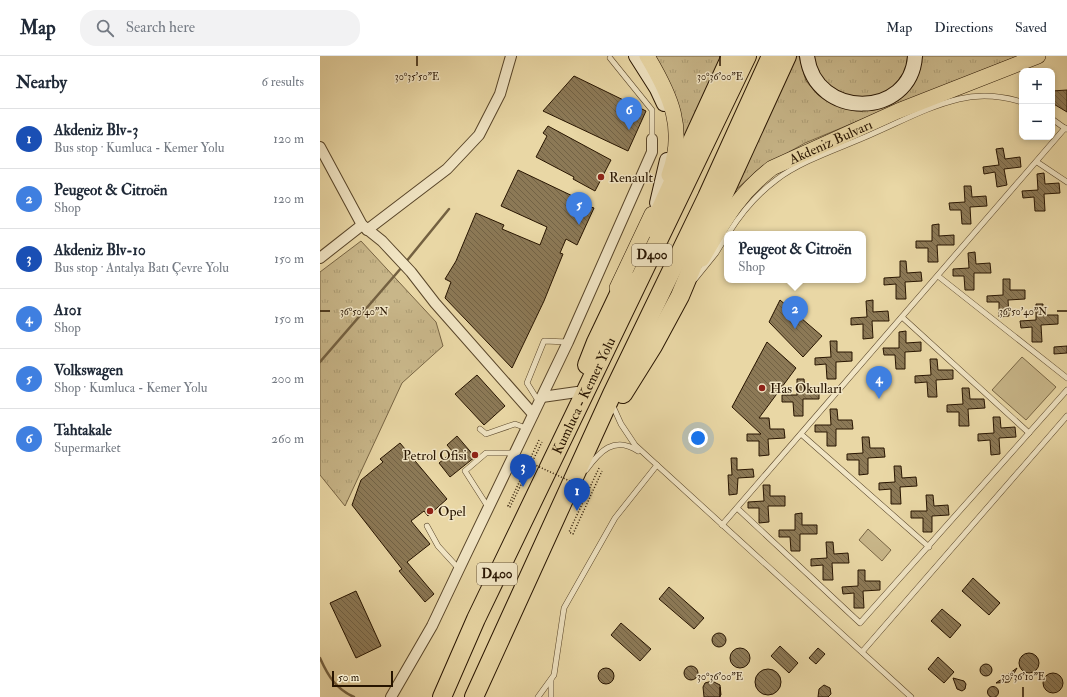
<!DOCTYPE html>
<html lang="en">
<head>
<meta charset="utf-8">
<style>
  body { margin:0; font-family:"IM FELL Double Pica",serif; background:#f2f2f3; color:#1f2937 }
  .controls { position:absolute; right:12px; top:12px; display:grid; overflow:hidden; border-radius:8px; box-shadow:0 2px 6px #0003 }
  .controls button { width:36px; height:36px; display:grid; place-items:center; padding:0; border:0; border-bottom:1px solid #e0e1e3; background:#fff; color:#1f2937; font:20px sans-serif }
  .scale { position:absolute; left:12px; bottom:10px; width:61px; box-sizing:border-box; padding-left:4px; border:2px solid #271400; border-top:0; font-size:11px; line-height:14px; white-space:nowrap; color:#271400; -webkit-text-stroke:3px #f1e5c4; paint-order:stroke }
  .you { position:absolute; left:378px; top:382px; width:14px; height:14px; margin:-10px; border:3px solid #fff; border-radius:50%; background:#1a73e8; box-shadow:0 0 0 6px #1a73e833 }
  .badge { display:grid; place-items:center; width:26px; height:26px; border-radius:50%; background:#b45309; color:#fff; font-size:13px; font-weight:700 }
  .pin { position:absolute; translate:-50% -33px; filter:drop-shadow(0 1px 2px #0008) }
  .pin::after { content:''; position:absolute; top:21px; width:14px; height:12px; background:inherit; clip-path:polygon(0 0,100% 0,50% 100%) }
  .popup { position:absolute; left:404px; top:175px; width:142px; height:52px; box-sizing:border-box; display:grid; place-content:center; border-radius:8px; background:#fff; filter:drop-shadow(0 1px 3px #0005); font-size:13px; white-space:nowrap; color:#747a83 }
  .popup b { font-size:15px; color:#1f2937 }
  .popup::after { content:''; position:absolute; left:50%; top:100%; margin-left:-8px; border:8px solid transparent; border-top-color:#fff }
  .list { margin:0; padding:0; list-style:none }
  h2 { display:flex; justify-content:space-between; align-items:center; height:52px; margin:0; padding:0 16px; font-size:17px }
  h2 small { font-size:13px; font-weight:400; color:#747a83 }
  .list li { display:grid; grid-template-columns:26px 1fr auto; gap:12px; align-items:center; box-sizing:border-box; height:60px; padding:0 16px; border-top:1px solid #e0e1e3 }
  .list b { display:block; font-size:15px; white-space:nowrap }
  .list p { margin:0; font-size:13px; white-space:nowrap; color:#747a83 }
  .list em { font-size:13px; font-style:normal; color:#747a83 }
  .icon { flex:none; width:22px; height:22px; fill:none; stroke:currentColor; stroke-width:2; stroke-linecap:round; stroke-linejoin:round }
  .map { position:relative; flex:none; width:747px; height:641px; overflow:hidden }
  header { display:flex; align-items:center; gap:24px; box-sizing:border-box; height:56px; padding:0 20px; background:#fff; border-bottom:1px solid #e0e1e3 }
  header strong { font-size:19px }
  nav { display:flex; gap:22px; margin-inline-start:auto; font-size:14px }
  .search { width:280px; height:36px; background:#f2f2f3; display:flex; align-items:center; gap:10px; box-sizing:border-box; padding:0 14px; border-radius:16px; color:#747a83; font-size:15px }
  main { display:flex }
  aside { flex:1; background:#fff }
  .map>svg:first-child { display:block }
  .grass { fill:url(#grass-tufts); stroke:#786544 }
  .pitch { fill:#c8b689; stroke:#786544 }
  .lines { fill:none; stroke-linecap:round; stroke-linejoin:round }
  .stream { stroke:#746141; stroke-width:2.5 }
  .building { fill:url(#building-back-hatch); stroke:#271400 }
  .lane-casing { stroke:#584529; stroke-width:6 }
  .street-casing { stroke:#584529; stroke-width:12 }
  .secondary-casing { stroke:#271400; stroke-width:16 }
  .primary-casing { stroke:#271400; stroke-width:16 }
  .highway-casing { stroke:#271400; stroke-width:20 }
  .path { stroke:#271400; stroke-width:1.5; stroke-dasharray:1 2; stroke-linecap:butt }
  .lane { stroke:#f1e5c4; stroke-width:5 }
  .street { stroke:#f1e5c4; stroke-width:10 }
  .secondary { stroke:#f1e5c4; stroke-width:14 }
  .primary { stroke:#e9d7a5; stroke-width:15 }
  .highway { stroke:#e9d7a5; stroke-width:18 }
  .path-bridge { stroke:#271400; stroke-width:1.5; stroke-dasharray:1 2; stroke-linecap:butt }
  .ticks { fill:none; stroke:#271400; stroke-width:1.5 }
  .poi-dot { fill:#8f2418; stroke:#f1e5c4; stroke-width:1.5 }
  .labels { text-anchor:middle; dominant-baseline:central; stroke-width:3; stroke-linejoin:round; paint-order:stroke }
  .shield { fill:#f1e5c4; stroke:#64533b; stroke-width:1 }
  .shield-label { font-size:13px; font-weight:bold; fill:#271400 }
  .street-label { font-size:14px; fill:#271400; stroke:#f1e5c4 }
  .poi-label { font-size:14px; fill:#271400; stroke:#f1e5c4; text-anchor:start }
  .ticks-label { font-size:10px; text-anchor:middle; fill:#271400; stroke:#f1e5c4; stroke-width:3; stroke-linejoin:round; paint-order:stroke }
</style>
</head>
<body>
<header>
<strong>Map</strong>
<div class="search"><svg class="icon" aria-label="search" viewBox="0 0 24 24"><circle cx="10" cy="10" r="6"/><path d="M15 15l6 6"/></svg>Search here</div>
<nav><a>Map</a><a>Directions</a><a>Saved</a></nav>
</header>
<main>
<aside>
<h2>Nearby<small>6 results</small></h2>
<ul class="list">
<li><span class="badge" style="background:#1a4fb4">1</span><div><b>Akdeniz Blv-3</b><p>Bus stop · Kumluca - Kemer Yolu</p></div><em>120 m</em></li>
<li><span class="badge" style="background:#3f7fe0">2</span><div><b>Peugeot &amp; Citroën</b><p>Shop</p></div><em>120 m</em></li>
<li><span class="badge" style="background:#1a4fb4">3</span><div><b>Akdeniz Blv-10</b><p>Bus stop · Antalya Batı Çevre Yolu</p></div><em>150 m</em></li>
<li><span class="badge" style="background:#3f7fe0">4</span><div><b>A101</b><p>Shop</p></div><em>150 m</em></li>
<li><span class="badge" style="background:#3f7fe0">5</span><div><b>Volkswagen</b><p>Shop · Kumluca - Kemer Yolu</p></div><em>200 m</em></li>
<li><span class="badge" style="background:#3f7fe0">6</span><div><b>Tahtakale</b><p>Supermarket</p></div><em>260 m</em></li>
</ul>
</aside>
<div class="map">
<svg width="747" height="641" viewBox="0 0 747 641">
  <defs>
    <pattern id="grass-tufts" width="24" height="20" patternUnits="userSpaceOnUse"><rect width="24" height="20" fill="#c8b689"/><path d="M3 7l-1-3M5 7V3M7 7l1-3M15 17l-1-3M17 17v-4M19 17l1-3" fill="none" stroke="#ac9c74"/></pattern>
    <pattern id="building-back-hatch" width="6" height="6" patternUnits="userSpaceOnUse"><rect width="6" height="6" fill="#8c7956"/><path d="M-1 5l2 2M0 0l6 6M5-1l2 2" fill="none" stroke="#726245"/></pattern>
  </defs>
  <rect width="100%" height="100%" fill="#e9d7a5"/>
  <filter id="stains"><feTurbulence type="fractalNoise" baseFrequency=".005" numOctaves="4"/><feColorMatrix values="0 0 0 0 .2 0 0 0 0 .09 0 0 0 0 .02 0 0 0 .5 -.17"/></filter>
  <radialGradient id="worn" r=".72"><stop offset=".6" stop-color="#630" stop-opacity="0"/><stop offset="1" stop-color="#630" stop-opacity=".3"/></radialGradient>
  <!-- grass -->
  <g class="grass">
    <polygon points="337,0 404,0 365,88 360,55 334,1"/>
    <polygon points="473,0 479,0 486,25 498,39 507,45 521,51 541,54 562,49 600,0 698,0 603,38 485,87 439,113 410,139"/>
    <polygon points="491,0 589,0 585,15 573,31 552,42 530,42 501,24"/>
    <polygon points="41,185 116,266 123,290 82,327 25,450 0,419 0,216"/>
  </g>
  <!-- pitch -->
  <g class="pitch">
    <polygon points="702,301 736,331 706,364 672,334"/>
    <polygon points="548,473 571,494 562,505 539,484"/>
  </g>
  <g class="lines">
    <!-- stream -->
    <g class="stream">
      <polyline points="85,207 129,153"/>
      <polyline points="0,306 82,211"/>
      <path d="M0,602C8,620 16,633 34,641"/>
    </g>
  </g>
  <!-- building -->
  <g class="building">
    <polygon points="254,20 326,55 308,95 223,55"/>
    <polygon points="747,34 747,56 732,47 732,35"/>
    <polygon points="228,70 291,104 275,135 253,123 254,121 216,101 227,80 223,77"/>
    <polygon points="683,92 685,103 700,101 701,111 684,113 687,129 677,131 675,116 664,118 663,111 679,109 676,93"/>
    <polygon points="198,114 263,145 262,148 274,152 257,189 246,183 240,197 243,198 224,245 192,312 125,242 131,226 125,223 136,205 156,157 184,169 182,173 220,189 227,171 181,150"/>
    <polygon points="724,117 725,128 739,127 740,137 724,138 725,155 715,155 714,141 703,142 702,135 718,134 717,118"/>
    <polygon points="644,130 651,130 652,141 666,140 667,150 650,151 651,168 642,168 641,154 630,154 629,147 645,146"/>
    <polygon points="619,168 619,180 634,179 634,189 617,189 618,206 608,206 608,192 596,192 596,185 612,185 612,169"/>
    <polygon points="655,196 656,208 670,207 671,217 654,217 654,234 645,234 644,220 633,220 633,213 649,212 648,197"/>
    <polygon points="580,205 586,205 587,217 601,216 602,225 585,226 586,243 576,243 576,228 564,229 564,222 580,221"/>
    <polygon points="683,223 690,223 690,234 705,234 705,243 688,244 689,260 679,261 679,246 667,246 667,240 683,239"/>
    <polygon points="460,244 502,280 483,301 449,266"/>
    <polygon points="553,244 553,256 568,255 569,265 552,265 553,282 543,283 543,268 531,269 531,262 547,261 546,245"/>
    <polygon points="716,248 723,248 723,259 738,259 738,268 721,269 722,286 712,286 712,271 701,272 700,265 716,264"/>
    <polygon points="586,275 586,287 601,286 601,295 585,296 585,313 576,313 575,299 564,299 563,292 579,292 579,276"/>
    <polygon points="510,285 517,285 517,296 532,296 532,305 516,306 516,323 507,323 506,308 495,309 495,302 511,301"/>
    <polygon points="447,286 476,312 439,362 449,362 450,373 464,373 465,382 448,383 449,399 439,400 439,385 427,385 427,378 441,378 412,351"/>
    <polygon points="747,290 747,297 734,298 734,291"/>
    <polygon points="610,303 617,303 618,314 633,314 633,323 616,324 617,341 608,341 607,326 595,327 595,320 611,319"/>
    <polygon points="157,319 185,350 164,369 135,338"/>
    <polygon points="477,323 484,323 485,334 499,333 499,343 483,343 483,360 474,360 473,346 462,346 462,339 477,339"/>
    <polygon points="642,332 649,332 650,343 664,343 665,352 648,353 649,370 639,370 639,356 627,356 627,349 643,348"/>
    <polygon points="510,353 517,353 518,364 532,364 533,373 516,373 516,390 507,390 507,376 495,376 495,369 511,369"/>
    <polygon points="673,361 680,361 681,372 695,371 696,381 679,382 680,398 671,399 670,384 658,385 658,378 674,377"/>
    <polygon points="137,380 155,401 130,421 119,407 133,396 127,389"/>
    <polygon points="542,381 549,381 550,392 564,392 565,401 548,402 548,418 539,419 539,404 527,404 527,398 543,397"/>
    <polygon points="80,387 127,443 108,460 104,455 91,465 110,488 87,506 114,538 105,546 79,515 82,513 32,449 41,424 63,406 60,403"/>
    <polygon points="411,402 417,402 417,414 433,413 434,421 418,422 417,438 409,439 408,419 412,419"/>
    <polygon points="574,410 581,410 582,422 596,421 597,430 580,431 581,448 571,448 571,433 559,434 559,427 575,426"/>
    <polygon points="443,429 450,429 450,440 465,440 465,450 448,450 449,466 439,467 439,452 428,452 428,446 444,445"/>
    <polygon points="606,439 613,439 614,450 628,449 629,459 612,460 612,476 603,476 603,462 591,462 591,455 607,455"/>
    <polygon points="482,457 482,469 497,469 497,478 480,478 480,495 471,495 470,481 459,481 459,474 475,474 475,458"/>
    <polygon points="506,486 513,486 514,498 528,497 529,507 512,507 513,524 503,524 503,509 491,510 491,503 507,502"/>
    <polygon points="538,514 545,514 545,525 560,525 560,534 543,535 544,552 534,552 534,537 523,538 522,531 538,530"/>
    <polygon points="653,522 680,547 669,559 642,535"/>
    <polygon points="349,531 384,562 374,573 339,543"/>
    <polygon points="36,535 61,590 36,602 10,547"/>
    <polygon points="622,553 641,569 630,582 611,565"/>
    <polygon points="301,567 331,593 320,605 291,579"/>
    <circle cx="399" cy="584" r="7"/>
    <polygon points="460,590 478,607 469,617 451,600"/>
    <polygon points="498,592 505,598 496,608 489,602"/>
    <circle cx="420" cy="602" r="10"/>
    <circle cx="709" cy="607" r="10"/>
    <polygon points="618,601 634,616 624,627 608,613"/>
    <circle cx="666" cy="614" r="6"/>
    <circle cx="371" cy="617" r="7"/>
    <polygon points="697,612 689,626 676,627"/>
    <circle cx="286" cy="620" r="8"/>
    <circle cx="448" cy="626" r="13"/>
    <circle cx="733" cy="627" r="10"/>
    <polygon points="633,622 644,625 646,628 645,633 642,635 637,633"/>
    <polygon points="392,625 400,629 401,639 399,641 384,641 383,631 385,627"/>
    <polygon points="504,629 510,632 511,638 508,641 498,641 499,633"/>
    <circle cx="673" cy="636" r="5.5"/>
  </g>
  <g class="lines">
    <!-- lane casing -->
    <g class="lane-casing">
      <g id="lane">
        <polyline points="290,2 332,54 332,83"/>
        <polyline points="732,63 746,73"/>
        <polyline points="717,106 747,126"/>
        <path d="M408,178C421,157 436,139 456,124C482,104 521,92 552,78C580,66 609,50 639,43C660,38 682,40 702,46"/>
        <polyline points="618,220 747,322"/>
        <polyline points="375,223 396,197 407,179"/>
        <polyline points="582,261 709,377"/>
        <polyline points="219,346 207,327 224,285 248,286"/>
        <polyline points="292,348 301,368 315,389 591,641"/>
        <polyline points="160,373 166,378 195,368 206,372"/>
        <polyline points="481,378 609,491"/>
        <path d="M266,414C279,396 294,379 318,395"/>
        <polyline points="168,451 145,415 166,397 195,397"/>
        <polyline points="417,452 540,567 747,334"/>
        <polyline points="402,469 745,72"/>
        <polyline points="107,470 118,490 139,513"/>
        <polyline points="542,596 747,360"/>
        <polyline points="218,641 234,619 244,552 295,462 337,409"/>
        <polyline points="231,641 231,624"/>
      </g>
    </g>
    <!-- street casing -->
    <g class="street-casing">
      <g id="street">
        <polyline points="0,91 42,169 62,185 91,216 115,247 213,358"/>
        <polyline points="47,174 127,113 159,79 180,38 191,0"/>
        <polyline points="0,202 42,169"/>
        <polyline points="222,341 257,336"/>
        <polyline points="71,641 112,570 139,513 248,286 332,96 332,83"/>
      </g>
    </g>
    <!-- secondary casing -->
    <g class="secondary-casing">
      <g id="secondary">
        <polyline points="316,0 337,33 344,48"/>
        <path d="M487,0C495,64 591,63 595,0"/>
        <polyline points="337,147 347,104"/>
      </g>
    </g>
    <!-- primary casing -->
    <g class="primary-casing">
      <g id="primary">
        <path d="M327,0C351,40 366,73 349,119"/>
        <path id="s1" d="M382,203C403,167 417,139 452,112L578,55L718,0"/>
        <polyline points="297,232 332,158"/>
      </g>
    </g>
    <!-- highway casing -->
    <g class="highway-casing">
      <g id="highway">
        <polyline points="332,172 411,0"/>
        <polyline points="267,309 276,286 306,223"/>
        <polyline points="303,338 333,290 360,240 387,175 467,0"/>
        <path id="s2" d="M122,641L156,563L427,0"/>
        <polyline points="154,641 292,338 387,141 451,0"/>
      </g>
    </g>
    <!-- path -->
    <g class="path">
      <polyline points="219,384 188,450 190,451 222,386"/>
      <polyline points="279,412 249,476 253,478 282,415"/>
    </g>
    <!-- lane -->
    <use href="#lane" class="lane"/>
    <!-- street -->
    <use href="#street" class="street"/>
    <!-- secondary -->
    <use href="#secondary" class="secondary"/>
    <!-- primary -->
    <use href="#primary" class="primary"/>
    <!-- highway -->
    <use href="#highway" class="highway"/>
    <!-- path-bridge -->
    <polyline class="path-bridge" points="211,407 269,434"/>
  </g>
  <!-- ticks -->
  <path class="ticks" d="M97,0V10M400,0V10M0,255H10M737,255H747M400,631V641M703,631V641"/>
  <!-- markers -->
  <g class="poi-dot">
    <circle cx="281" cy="121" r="4"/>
    <circle cx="442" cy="332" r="4"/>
    <circle cx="155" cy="399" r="4"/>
    <circle cx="110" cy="455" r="4"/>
  </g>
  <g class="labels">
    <!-- shield labels -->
    <g class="shield">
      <rect x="312" y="188" width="40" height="22" rx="3"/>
      <rect x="157" y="507" width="40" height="22" rx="3"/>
    </g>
    <g class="shield-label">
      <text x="332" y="199">D400</text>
      <text x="177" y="518">D400</text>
    </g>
    <!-- street labels -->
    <g class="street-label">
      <text stroke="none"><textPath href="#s1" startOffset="180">Akdeniz Bulvarı</textPath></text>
      <text stroke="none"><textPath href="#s2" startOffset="333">Kumluca - Kemer Yolu</textPath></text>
    </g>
    <!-- poi labels -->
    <g class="poi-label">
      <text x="289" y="121">Renault</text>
      <text x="450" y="332">Has Okulları</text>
      <text x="147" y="399" text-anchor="end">Petrol Ofisi</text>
      <text x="118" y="455">Opel</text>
    </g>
  </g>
  <g class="ticks-label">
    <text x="97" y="24">30°35'50"E</text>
    <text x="400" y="24">30°36'00"E</text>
    <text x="44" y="259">36°50'40"N</text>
    <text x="703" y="259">36°50'40"N</text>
    <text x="400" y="624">30°36'00"E</text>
    <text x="703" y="624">30°36'10"E</text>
  </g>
  <rect width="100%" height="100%" filter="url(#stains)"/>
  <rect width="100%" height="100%" fill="url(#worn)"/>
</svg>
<div class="controls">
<button>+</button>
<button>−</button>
</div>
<div class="scale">50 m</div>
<div class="you"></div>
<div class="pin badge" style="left:257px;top:455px;background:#1a4fb4">1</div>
<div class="pin badge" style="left:475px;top:273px;background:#3f7fe0">2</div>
<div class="popup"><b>Peugeot &amp; Citroën</b>Shop</div>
<div class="pin badge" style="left:203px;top:431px;background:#1a4fb4">3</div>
<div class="pin badge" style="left:559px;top:343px;background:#3f7fe0">4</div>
<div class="pin badge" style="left:259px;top:169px;background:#3f7fe0">5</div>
<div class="pin badge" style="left:309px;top:74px;background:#3f7fe0">6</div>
</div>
</main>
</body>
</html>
